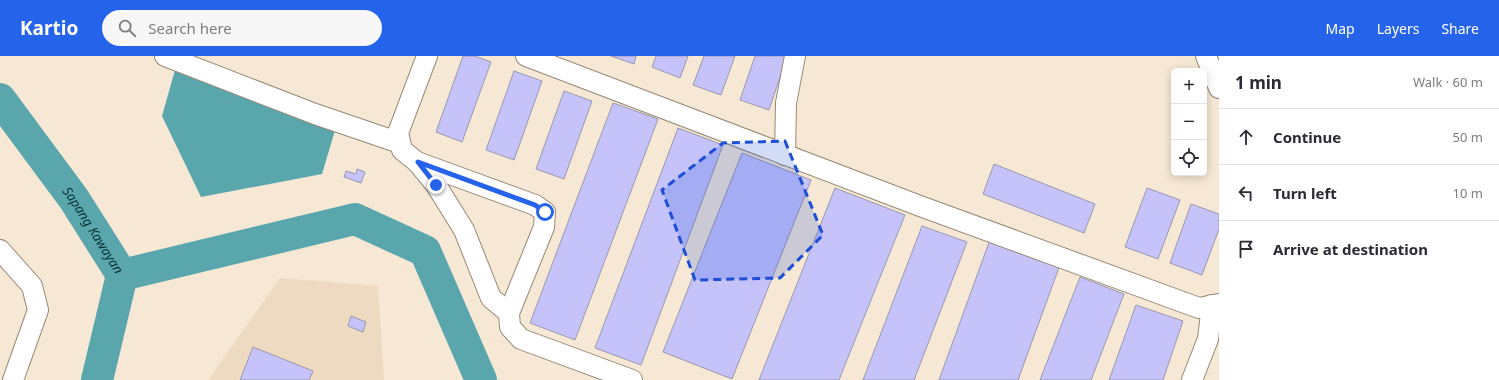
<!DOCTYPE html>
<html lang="en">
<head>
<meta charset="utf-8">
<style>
  body { margin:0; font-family:"Noto Sans",sans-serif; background:#f7f7f7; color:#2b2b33 }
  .controls { position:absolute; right:12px; top:12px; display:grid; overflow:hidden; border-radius:6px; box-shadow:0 2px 10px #0003 }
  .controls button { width:36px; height:36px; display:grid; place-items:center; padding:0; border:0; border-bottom:1px solid #e1e1e2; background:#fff; color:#2b2b33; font:20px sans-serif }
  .stop { position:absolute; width:12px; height:12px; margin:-9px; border:3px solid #2563eb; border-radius:50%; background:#fff }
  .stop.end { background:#2563eb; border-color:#fff; box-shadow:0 1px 4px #0008 }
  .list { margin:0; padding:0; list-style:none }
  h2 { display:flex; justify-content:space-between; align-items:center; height:52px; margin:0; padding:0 16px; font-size:17px }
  h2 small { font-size:13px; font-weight:400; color:#7c7c81 }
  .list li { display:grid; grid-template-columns:26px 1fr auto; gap:12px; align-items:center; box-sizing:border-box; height:56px; padding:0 16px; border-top:1px solid #e1e1e2 }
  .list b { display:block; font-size:15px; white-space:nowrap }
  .list em { font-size:13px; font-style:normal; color:#7c7c81 }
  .icon { flex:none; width:22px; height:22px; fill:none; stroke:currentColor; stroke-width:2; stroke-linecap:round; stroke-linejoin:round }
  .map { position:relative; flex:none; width:1219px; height:324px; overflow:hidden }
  header { display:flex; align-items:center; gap:24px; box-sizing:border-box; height:56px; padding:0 20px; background:#2563eb; color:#fff }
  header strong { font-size:19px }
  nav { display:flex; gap:22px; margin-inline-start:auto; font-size:14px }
  .search { width:280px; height:36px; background:#f7f7f7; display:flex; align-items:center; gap:10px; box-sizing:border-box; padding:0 14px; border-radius:22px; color:#7c7c81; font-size:15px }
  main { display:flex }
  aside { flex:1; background:#fff }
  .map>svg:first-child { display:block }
  .built { fill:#eddac1 }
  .water { fill:#59a7ad }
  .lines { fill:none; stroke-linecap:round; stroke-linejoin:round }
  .river { stroke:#59a7ad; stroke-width:32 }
  .building { fill:#c6c3fb; stroke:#9998ad }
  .minor-casing { stroke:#968977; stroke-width:22 }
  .minor { stroke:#fff; stroke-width:20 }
  .route { stroke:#2563eb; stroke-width:5 }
  .marked { fill:#1d4ed8; fill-opacity:0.2; stroke:#1d4ed8; stroke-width:3; stroke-dasharray:8 5; stroke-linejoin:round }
  .labels { text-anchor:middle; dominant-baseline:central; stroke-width:3; stroke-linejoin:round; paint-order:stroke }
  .water-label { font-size:13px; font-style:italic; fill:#072f32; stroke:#fff6ea }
</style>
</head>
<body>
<header>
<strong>Kartio</strong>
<div class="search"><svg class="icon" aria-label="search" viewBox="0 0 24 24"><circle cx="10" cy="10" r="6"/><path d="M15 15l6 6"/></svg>Search here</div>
<nav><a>Map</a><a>Layers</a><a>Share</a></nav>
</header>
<main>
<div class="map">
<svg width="1219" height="324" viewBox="0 0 1219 324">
  <rect width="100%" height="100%" fill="#f6e8d4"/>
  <!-- built -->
  <polygon class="built" points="280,222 378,230 384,324 208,324"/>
  <!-- water -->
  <polygon class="water" points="175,14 336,71 322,118 201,141 162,60"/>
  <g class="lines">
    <!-- river -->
    <g class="river">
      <path id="s1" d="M0,43L74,143L122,219L97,324"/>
      <polyline points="122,219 355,163 425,195 481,324"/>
    </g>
  </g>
  <!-- building -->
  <g class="building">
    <polygon points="463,0 475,0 491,6 462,86 436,76"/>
    <polygon points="611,0 636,0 634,8"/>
    <polygon points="656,0 688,0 680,22 652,11"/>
    <polygon points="704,0 735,0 721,39 693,29"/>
    <polygon points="755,0 787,0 769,54 740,44"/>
    <polygon points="514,15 542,25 514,104 486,94"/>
    <polygon points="564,35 592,45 564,123 536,113"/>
    <polygon points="613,47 658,63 575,284 530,267"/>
    <polygon points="678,72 723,89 641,309 595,292"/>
    <polygon points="742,97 811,124 732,323 663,296"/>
    <polygon points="994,108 1095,148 1084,177 983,138"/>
    <polygon points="357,113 365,116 361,127 344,121 346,115 356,118"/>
    <polygon points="835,132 905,159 839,324 759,324"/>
    <polygon points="1147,132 1180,144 1158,203 1125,191"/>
    <polygon points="1191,148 1219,158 1219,173 1202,219 1170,207"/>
    <polygon points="922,170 967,186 914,324 863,324"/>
    <polygon points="991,181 1061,206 1018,324 939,324"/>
    <polygon points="1080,221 1124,238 1091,324 1040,324"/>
    <polygon points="1136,249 1183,265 1163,324 1109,324"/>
    <polygon points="351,260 366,266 363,276 348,270"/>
    <polygon points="253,291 313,315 309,324 240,324"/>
  </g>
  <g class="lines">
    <!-- minor casing -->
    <g class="minor-casing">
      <g id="minor">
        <polyline points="165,0 315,58 400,87"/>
        <polyline points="427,0 398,77 402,94 417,106 535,149 545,156 544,171 509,257 510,271 521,283 632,324"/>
        <polyline points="526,0 920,150 1199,252 1219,248"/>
        <polyline points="1206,0 1219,32"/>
        <polyline points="785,99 786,47 795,0"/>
        <polyline points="417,106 436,129 464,174 491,242 509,257"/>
        <polyline points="0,194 32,230 38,254 13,324"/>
        <polyline points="1192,324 1208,283 1212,249"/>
      </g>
    </g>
    <!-- minor -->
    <use href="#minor" class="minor"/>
  </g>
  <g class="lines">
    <!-- route -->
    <polyline class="route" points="436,129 418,106 535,149 545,156"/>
  </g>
  <!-- marked area -->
  <path class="marked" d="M785,85L823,179L780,222L695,224L662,134L723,87Z"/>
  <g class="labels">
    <!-- water labels -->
    <g class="water-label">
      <text stroke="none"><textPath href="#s1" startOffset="161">Sapang Kawayan</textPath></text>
    </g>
  </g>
</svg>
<div class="controls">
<button>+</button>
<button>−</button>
<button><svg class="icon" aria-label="locate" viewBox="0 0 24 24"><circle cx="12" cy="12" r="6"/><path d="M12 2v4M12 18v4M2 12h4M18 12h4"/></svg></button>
</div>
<div class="stop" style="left:545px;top:156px"></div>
<div class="stop end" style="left:436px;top:129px"></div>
</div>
<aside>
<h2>1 min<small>Walk · 60 m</small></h2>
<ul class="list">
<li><svg class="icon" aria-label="ahead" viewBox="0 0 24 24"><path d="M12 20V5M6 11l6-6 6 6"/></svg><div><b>Continue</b></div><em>50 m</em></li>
<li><svg class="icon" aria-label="left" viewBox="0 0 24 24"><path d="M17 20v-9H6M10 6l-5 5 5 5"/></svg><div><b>Turn left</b></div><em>10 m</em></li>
<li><svg class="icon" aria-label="arrive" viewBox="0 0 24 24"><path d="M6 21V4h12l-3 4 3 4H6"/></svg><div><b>Arrive at destination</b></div></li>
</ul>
</aside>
</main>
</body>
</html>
